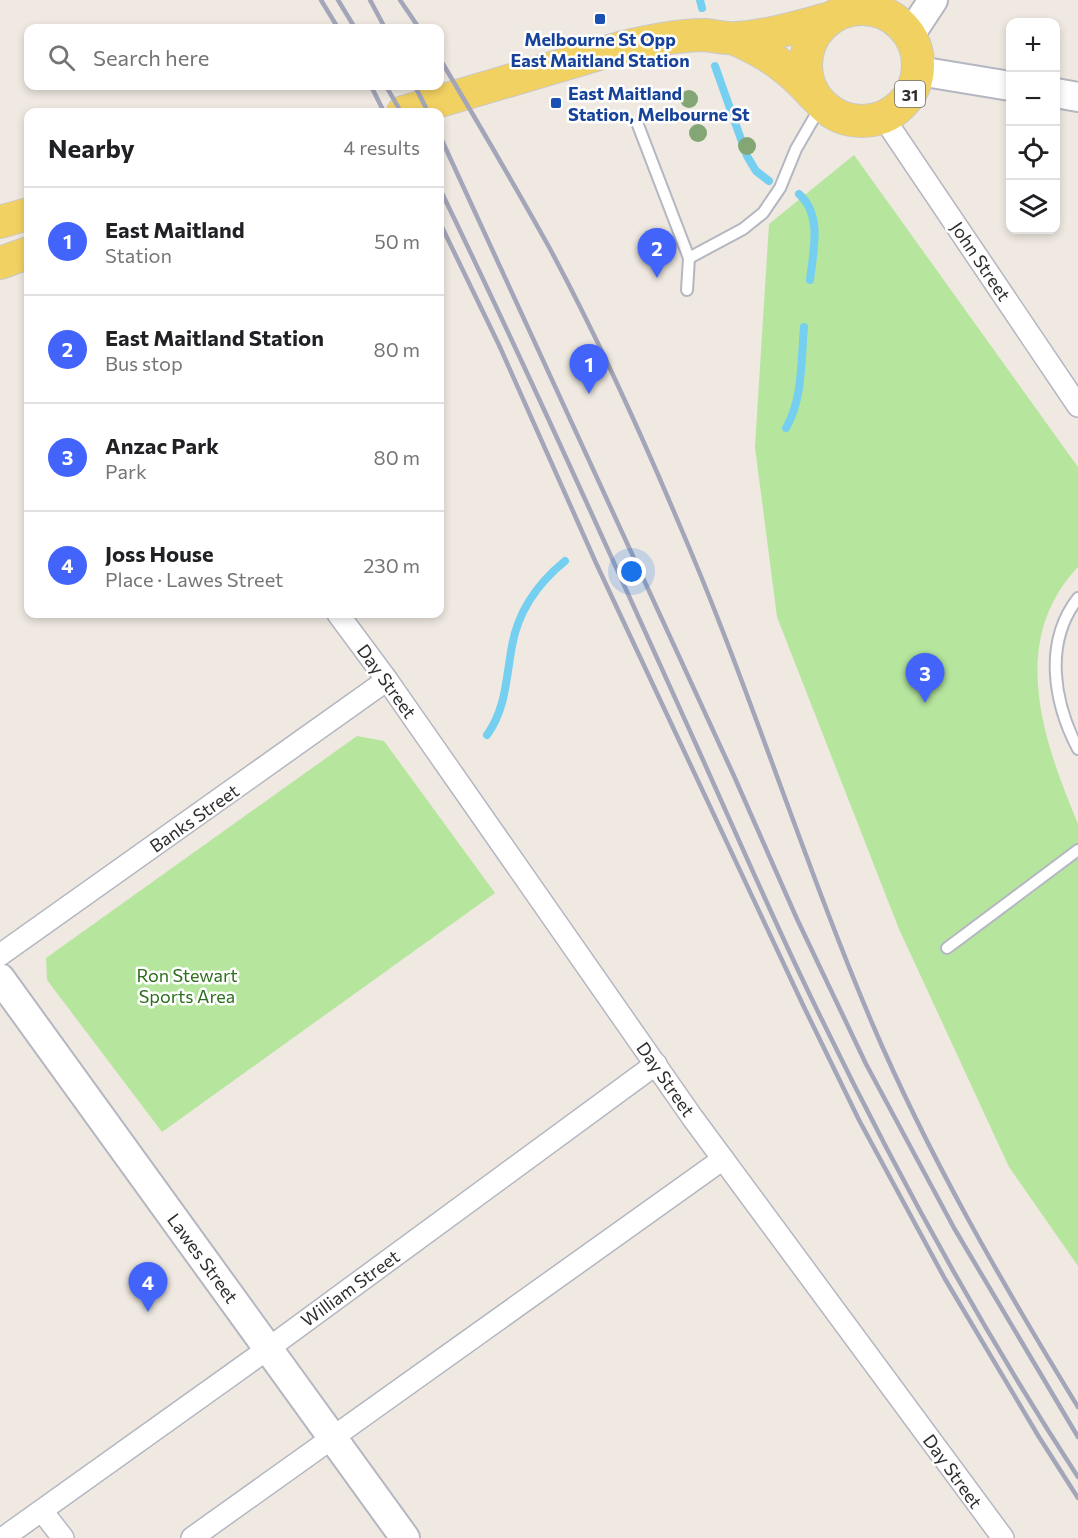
<!DOCTYPE html>
<html lang="en">
<head>
<meta charset="utf-8">
<style>
  body { margin:0; font-family:Commissioner,sans-serif; background:#f6f6f6; color:#202124 }
  .controls { position:absolute; right:18px; top:18px; display:grid; overflow:hidden; border-radius:12px; box-shadow:0 3px 9px #0003 }
  .controls button { width:54px; height:54px; display:grid; place-items:center; padding:0; border:0; border-bottom:2px solid #e0e0e0; background:#fff; color:#202124; font:30px sans-serif }
  .you { position:absolute; left:632px; top:572px; width:21px; height:21px; margin:-15px; border:4px solid #fff; border-radius:50%; background:#1a73e8; box-shadow:0 0 0 9px #1a73e833 }
  .badge { display:grid; place-items:center; width:39px; height:39px; border-radius:50%; background:#4264fb; color:#fff; font-size:20px; font-weight:700 }
  .pin { position:absolute; translate:-50% -50px; filter:drop-shadow(0 2px 3px #0008) }
  .pin::after { content:''; position:absolute; top:32px; width:21px; height:18px; background:inherit; clip-path:polygon(0 0,100% 0,50% 100%) }
  .list { margin:0; padding:0; list-style:none }
  h2 { display:flex; justify-content:space-between; align-items:center; height:78px; margin:0; padding:0 24px; font-size:26px }
  h2 small { font-size:20px; font-weight:400; color:#757577 }
  .list li { display:grid; grid-template-columns:39px 1fr auto; gap:18px; align-items:center; box-sizing:border-box; height:108px; padding:0 24px; border-top:2px solid #e0e0e0 }
  .list b { display:block; font-size:22px; white-space:nowrap }
  .list p { margin:0; font-size:20px; white-space:nowrap; color:#757577 }
  .list em { font-size:20px; font-style:normal; color:#757577 }
  .icon { flex:none; width:33px; height:33px; fill:none; stroke:currentColor; stroke-width:2; stroke-linecap:round; stroke-linejoin:round }
  .map { position:relative; flex:none; width:1078px; height:1538px; overflow:hidden }
  .search { position:absolute; background:#fff; box-shadow:0 3px 9px #0003; left:24px; top:24px; width:420px; height:66px; display:flex; align-items:center; gap:15px; box-sizing:border-box; padding:0 21px; border-radius:12px; color:#757577; font-size:22px }
  .panel { position:absolute; background:#fff; box-shadow:0 3px 9px #0003; left:24px; top:108px; width:420px; height:510px; border-radius:12px }
  .map>svg:first-child { display:block }
  .green { fill:#b6e59e }
  .lines { fill:none; stroke-linecap:round; stroke-linejoin:round }
  .stream { stroke:#75cff0; stroke-width:8 }
  .lane-casing { stroke:#b4b7c1; stroke-width:14 }
  .street-casing { stroke:#b4b7c1; stroke-width:24 }
  .secondary-casing { stroke:#b4b7c1; stroke-width:32 }
  .primary-casing { stroke:#c9c9c9; stroke-width:34 }
  .lane { stroke:#fff; stroke-width:10 }
  .street { stroke:#fff; stroke-width:21 }
  .secondary { stroke:#fff; stroke-width:28 }
  .primary { stroke:#f2d163; stroke-width:32 }
  .rail { stroke:#a3a6b8; stroke-width:4.5 }
  .tree { fill:#84a574 }
  .transit-dot { fill:#1a4fb4; stroke:#fff; stroke-width:2 }
  .labels { text-anchor:middle; dominant-baseline:central; stroke-width:5; stroke-linejoin:round; paint-order:stroke }
  .shield { fill:#fff; stroke:#6d6d6d; stroke-width:1.5 }
  .shield-label { font-size:16px; font-weight:bold; fill:#2e2e2e }
  .transit-label { font-size:18px; font-weight:bold; fill:#164399; stroke:#fff }
  .street-label { font-size:18px; fill:#2e2e2e; stroke:#fff }
  .park-label { font-size:18px; fill:#2c6e1b; stroke:#fff }
</style>
</head>
<body>
<div class="map">
<svg width="1078" height="1538" viewBox="0 0 1078 1538">
  <rect width="100%" height="100%" fill="#efe9e1"/>
  <!-- green -->
  <g class="green">
    <path d="M854,155L1078,467V567C1007,642 1044,742 1078,824V1266L1009,1167L899,929L777,617L755,447L769,224Z"/>
    <polygon points="357,736 384,741 495,893 162,1132 47,980 46,958"/>
  </g>
  <g class="lines">
    <!-- stream -->
    <g class="stream">
      <polyline points="700,0 702,8"/>
      <polyline points="715,66 747,156 756,171 769,181"/>
      <path d="M799,194C823,215 813,252 810,280"/>
      <path d="M786,428C803,399 801,360 804,327"/>
      <path d="M487,735C506,709 506,678 512,646C518,611 537,584 565,561"/>
    </g>
    <!-- lane casing -->
    <g class="lane-casing">
      <g id="lane">
        <polyline points="638,125 689,258 687,290"/>
        <polyline points="689,258 743,229 763,213 780,188 796,149 822,104"/>
        <path d="M1078,598C1043,643 1054,703 1078,749"/>
        <polyline points="947,948 1078,850"/>
      </g>
    </g>
    <!-- street casing -->
    <g class="street-casing">
      <g id="street">
        <polyline points="883,117 1078,406"/>
        <polyline points="338,614 387,680 692,1117 1003,1538"/>
        <polyline points="0,955 387,680"/>
        <polyline points="42,1511 63,1538"/>
        <polyline points="3,1538 269,1348 656,1064"/>
        <polyline points="192,1538 723,1159"/>
      </g>
    </g>
    <!-- secondary casing -->
    <g class="secondary-casing">
      <g id="secondary">
        <polyline points="863,8 875,0"/>
        <polyline points="910,35 933,0"/>
        <polyline points="919,71 1010,86"/>
        <polyline points="1056,93 1078,97"/>
        <polyline points="0,978 405,1538"/>
      </g>
    </g>
    <!-- primary casing -->
    <g class="primary-casing">
      <g id="primary">
        <circle cx="862" cy="65" r="56"/>
        <path d="M735,39C769,54 789,68 814,96"/>
        <path d="M403,112L623,47C650,41 677,35 705,35C715,36 726,39 737,38C769,36 800,26 831,18"/>
        <polyline points="0,222 28,214"/>
        <polyline points="0,263 28,253"/>
      </g>
    </g>
    <!-- lane -->
    <use href="#lane" class="lane"/>
    <!-- street -->
    <use href="#street" class="street"/>
    <!-- secondary -->
    <use href="#secondary" class="secondary"/>
    <!-- primary -->
    <use href="#primary" class="primary"/>
    <!-- rail -->
    <g class="rail">
      <polyline points="321,0 338,28"/>
      <polyline points="338,0 355,28"/>
      <polyline points="370,0 385,28"/>
      <polyline points="400,0 419,28"/>
      <path d="M440,59C477,121 514,184 549,247C598,338 640,431 680,526C750,689 803,860 872,1023C929,1157 1002,1283 1078,1407"/>
      <polyline points="371,86 384,112"/>
      <polyline points="386,86 401,112"/>
      <polyline points="415,86 428,112"/>
      <polyline points="440,136 734,776 797,919 866,1064 954,1228 1078,1437"/>
      <path d="M440,189C528,371 611,556 694,740C732,824 768,908 808,991C888,1158 977,1322 1078,1477"/>
      <polyline points="440,223 499,345 596,563 803,1005 859,1120 945,1279 1039,1437 1078,1498"/>
    </g>
  </g>
  <!-- trees -->
  <g class="tree">
    <circle cx="689" cy="99" r="9"/>
    <circle cx="698" cy="133" r="9"/>
    <circle cx="747" cy="146" r="9"/>
  </g>
  <!-- markers -->
  <g class="transit-dot">
    <rect x="594" y="13" width="12" height="12" rx="3"/>
    <rect x="550" y="97" width="12" height="12" rx="3"/>
  </g>
  <g class="labels">
    <!-- shield labels -->
    <rect class="shield" x="895" y="81" width="30" height="26" rx="4.5"/>
    <g class="shield-label">
      <text x="910" y="94">31</text>
    </g>
    <!-- transit labels -->
    <g class="transit-label">
      <text x="600" y="39">Melbourne St Opp<tspan x="600" dy="21">East Maitland Station</tspan></text>
      <text x="568" y="93" text-anchor="start">East Maitland<tspan x="568" dy="21">Station, Melbourne St</tspan></text>
    </g>
    <!-- street labels -->
    <g class="street-label">
      <text transform="translate(981 261) rotate(56)">John Street</text>
      <text transform="translate(387 681) rotate(54)">Day Street</text>
      <text transform="translate(194 818) rotate(-35)">Banks Street</text>
      <text transform="translate(666 1079) rotate(55)">Day Street</text>
      <text transform="translate(203 1258) rotate(54)">Lawes Street</text>
      <text transform="translate(350 1288) rotate(-36)">William Street</text>
      <text transform="translate(953 1471) rotate(54)">Day Street</text>
    </g>
    <!-- park labels -->
    <g class="park-label">
      <text x="187" y="975">Ron Stewart<tspan x="187" dy="21">Sports Area</tspan></text>
    </g>
  </g>
</svg>
<div class="controls">
<button>+</button>
<button>−</button>
<button><svg class="icon" aria-label="locate" viewBox="0 0 24 24"><circle cx="12" cy="12" r="6"/><path d="M12 2v4M12 18v4M2 12h4M18 12h4"/></svg></button>
<button><svg class="icon" aria-label="layers" viewBox="0 0 24 24"><path d="M12 4l9 5-9 5-9-5zM3 14l9 5 9-5"/></svg></button>
</div>
<div class="you"></div>
<div class="pin badge" style="left:589px;top:394px">1</div>
<div class="pin badge" style="left:657px;top:278px">2</div>
<div class="pin badge" style="left:925px;top:703px">3</div>
<div class="pin badge" style="left:148px;top:1312px">4</div>
<div class="search"><svg class="icon" aria-label="search" viewBox="0 0 24 24"><circle cx="10" cy="10" r="6"/><path d="M15 15l6 6"/></svg>Search here</div>
<section class="panel">
<h2>Nearby<small>4 results</small></h2>
<ul class="list">
<li><span class="badge">1</span><div><b>East Maitland</b><p>Station</p></div><em>50 m</em></li>
<li><span class="badge">2</span><div><b>East Maitland Station</b><p>Bus stop</p></div><em>80 m</em></li>
<li><span class="badge">3</span><div><b>Anzac Park</b><p>Park</p></div><em>80 m</em></li>
<li><span class="badge">4</span><div><b>Joss House</b><p>Place · Lawes Street</p></div><em>230 m</em></li>
</ul>
</section>
</div>
</body>
</html>
